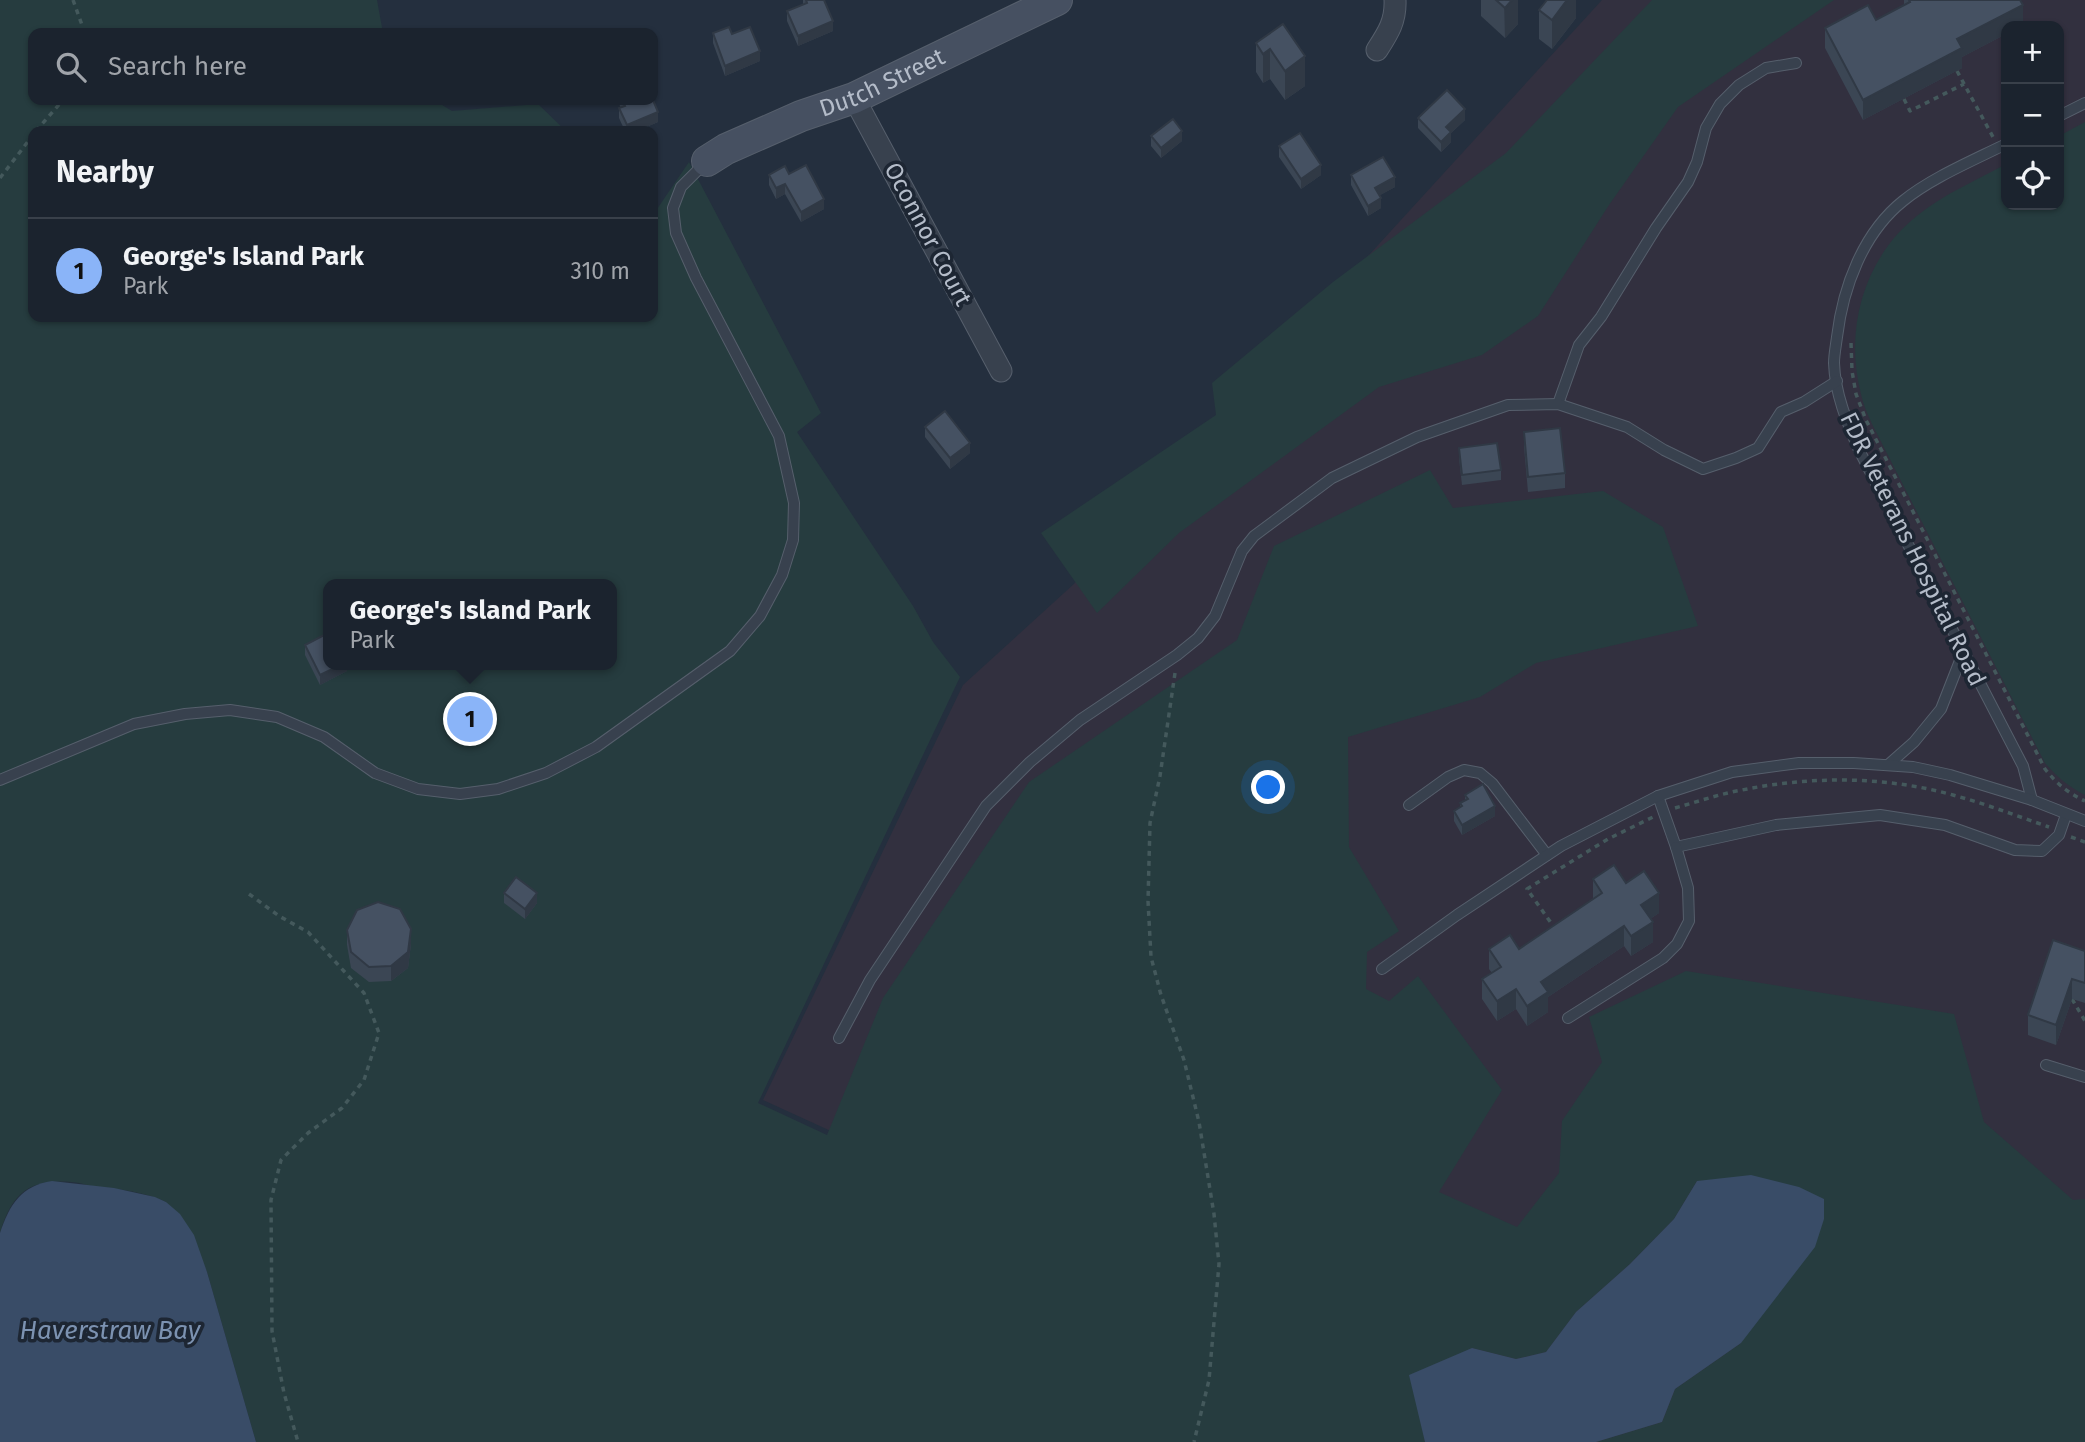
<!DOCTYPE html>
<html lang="en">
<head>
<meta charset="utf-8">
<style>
  body { margin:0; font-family:"Fira Sans",sans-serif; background:#282f3a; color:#f1f3f6 }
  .controls { position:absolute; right:21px; top:21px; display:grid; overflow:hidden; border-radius:14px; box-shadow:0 2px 5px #0004 }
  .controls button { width:63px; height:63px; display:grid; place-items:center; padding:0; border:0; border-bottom:2px solid #39404a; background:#1b232e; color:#f1f3f6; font:35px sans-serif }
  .you { position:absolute; left:1269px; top:788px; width:24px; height:24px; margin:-18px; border:5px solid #fff; border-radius:50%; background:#1a73e8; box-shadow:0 0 0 10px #1a73e833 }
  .badge { display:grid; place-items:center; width:46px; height:46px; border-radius:50%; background:#8ab4f8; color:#111; font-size:23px; font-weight:700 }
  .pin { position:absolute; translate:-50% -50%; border:4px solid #fff; box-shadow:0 2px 7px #0006 }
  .popup { position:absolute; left:323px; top:579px; width:294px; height:91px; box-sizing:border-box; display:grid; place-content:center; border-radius:14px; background:#1b232e; filter:drop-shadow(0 2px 5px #0005); font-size:23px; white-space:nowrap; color:#a0a4aa }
  .popup b { font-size:26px; color:#f1f3f6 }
  .popup::after { content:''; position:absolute; left:50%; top:100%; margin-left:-14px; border:14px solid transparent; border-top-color:#1b232e }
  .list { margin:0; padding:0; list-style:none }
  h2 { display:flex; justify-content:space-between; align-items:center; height:91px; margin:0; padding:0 28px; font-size:30px }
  h2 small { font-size:23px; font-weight:400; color:#a0a4aa }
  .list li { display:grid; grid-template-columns:46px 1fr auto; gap:21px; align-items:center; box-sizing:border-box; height:105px; padding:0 28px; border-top:2px solid #39404a }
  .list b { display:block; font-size:26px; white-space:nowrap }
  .list p { margin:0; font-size:23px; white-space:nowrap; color:#a0a4aa }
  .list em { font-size:23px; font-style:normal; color:#a0a4aa }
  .icon { flex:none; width:38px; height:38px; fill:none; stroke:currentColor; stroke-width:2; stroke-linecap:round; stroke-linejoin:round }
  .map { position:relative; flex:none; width:2085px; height:1442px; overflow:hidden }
  .search { position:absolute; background:#1b232e; box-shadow:0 2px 5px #0004; left:28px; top:28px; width:630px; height:77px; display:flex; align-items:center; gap:18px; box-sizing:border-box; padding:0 24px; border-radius:14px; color:#a0a4aa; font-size:26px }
  .panel { position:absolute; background:#1b232e; box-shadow:0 2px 5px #0004; left:28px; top:126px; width:630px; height:196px; border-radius:14px }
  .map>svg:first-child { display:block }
  .medical { fill:#32303f; fill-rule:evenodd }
  .green { fill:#263c3f; fill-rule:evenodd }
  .water { fill:#394c67 }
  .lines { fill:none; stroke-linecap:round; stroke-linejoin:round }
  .lane-casing { stroke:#565f6c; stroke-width:12 }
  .street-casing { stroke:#565f6c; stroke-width:23 }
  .secondary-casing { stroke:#565f6c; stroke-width:32 }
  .path { stroke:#44595c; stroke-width:3.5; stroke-dasharray:5 5; stroke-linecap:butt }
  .lane { stroke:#38414e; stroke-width:10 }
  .street { stroke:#38414e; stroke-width:21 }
  .secondary { stroke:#465061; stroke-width:30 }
  .wall { fill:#3b4654 }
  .shaded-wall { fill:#303945 }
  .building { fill:#455162; stroke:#303945; stroke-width:2 }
  .labels { text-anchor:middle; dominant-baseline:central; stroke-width:7; stroke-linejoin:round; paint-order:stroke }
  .street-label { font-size:24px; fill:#b4bcc9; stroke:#1d2633 }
  .water-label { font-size:26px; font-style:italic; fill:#7c92b1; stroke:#1d2633 }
</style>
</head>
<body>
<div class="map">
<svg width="2085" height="1442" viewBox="0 0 2085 1442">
  <rect width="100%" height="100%" fill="#242f3e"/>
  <!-- medical -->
  <path class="medical" d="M1602,0H2085V1442H1155L1196,1298L763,1100L963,685L1075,583L1107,528L1337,290ZM2006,26H2059V205H2006Z"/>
  <!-- green -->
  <g class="green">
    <path d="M0,0H377L383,33H33V100H434L452,111L538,104L566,131H33V317H653V215L689,162L821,413L797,432L913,606L933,642L960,677L758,1103L827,1135L883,998L1029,782L1237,640L1274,546L1430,470L1453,508L1603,491L1663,527L1698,626L1536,663L1480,697L1348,737L1349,847L1399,931L1367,952L1366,989L1389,1001L1418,976L1502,1090L1439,1192L1517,1227L1559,1173L1562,1121L1602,1062L1589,1017L1686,971L1954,1014L1984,1122L2073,1200L2085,1199V1442H1596L1662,1422L1675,1389L1741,1343L1697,1181L1674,1219L1630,1264L1576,1312L1546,1352L1516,1359L1472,1348L1420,1416L1425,1442H256L207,1272L166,1202C145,1192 120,1189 97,1187C88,1186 80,1182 71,1182C29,1179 12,1193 0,1233ZM328,584H612V665H328Z"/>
    <polygon points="1652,0 1834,0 1678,107 1609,205 1538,316 1482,355 1379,387 1179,533 1097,613 1041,533 1216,415 1212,383 1333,282 1506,153"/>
    <path d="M2085,122V795C2069,787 2057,777 2045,763L1872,424C1868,415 1863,404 1861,394C1844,329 1864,257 1918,215C1944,194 1977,180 2006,164V205H2059V136Z"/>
  </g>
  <!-- water -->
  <g class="water">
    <polygon points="1751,1175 1799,1187 1824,1199 1824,1219 1815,1247 1741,1343 1675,1389 1662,1422 1596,1442 1425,1442 1409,1375 1472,1348 1516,1359 1546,1352 1576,1312 1630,1264 1674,1219 1697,1181"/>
    <path d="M52,1181L114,1188L155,1197L166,1202L180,1214L194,1235L207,1272L256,1442H0V1233C9,1205 22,1185 52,1181Z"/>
  </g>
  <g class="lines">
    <!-- lane casing -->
    <g class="lane-casing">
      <g id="lane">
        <polyline points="2059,116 2085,103"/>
        <path d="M2006,144C1974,160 1931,178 1903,201C1863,233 1843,287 1837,337C1836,345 1834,355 1834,363C1835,394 1847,422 1859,450L2023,766L2032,800"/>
        <polyline points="1558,404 1579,345 1601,317 1656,228 1688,182 1697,162 1706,128 1720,104 1739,85 1766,68 1796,63"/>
        <polyline points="1888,765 1914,742 1941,709 1963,653"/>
        <polyline points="0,780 134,724 185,714 230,710 277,717 324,737 375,773 418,789 460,794 498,789 546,773 596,747 730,651 760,616 782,575 793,540 794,503 779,436 696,278 676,233 673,208 681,187 707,161"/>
        <polyline points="1658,796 1676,847 1776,825 1880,815 1945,825 2015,850 2042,851 2059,835 2066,815"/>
        <polyline points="1409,805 1448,777 1464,770 1480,773 1492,783 1547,855"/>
        <polyline points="1382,969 1457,915 1561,846 1658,796 1732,772 1799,763 1854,763 1913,767 1950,775 2032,800 2085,821"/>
        <polyline points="1568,1018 1663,958 1677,944 1689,921 1688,888 1676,847"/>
        <polyline points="839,1038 870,980 986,806 1030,762 1080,720 1177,655 1198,638 1215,616 1242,551 1254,536 1332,478 1417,437 1508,405 1558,404 1627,427 1664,450 1703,469 1736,458 1758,448 1781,412 1804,402 1837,381"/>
        <polyline points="2046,1065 2085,1077"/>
      </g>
    </g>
    <!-- street casing -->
    <g class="street-casing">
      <g id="street">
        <path d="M1377,50C1388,33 1396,21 1395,0"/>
        <polyline points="854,98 1001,371"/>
      </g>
    </g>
    <!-- secondary casing -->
    <g class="secondary-casing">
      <g id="secondary">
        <path id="s1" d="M707,161L726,149L801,116L854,98L1057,0"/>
      </g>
    </g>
    <!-- path -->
    <g class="path">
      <polyline points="73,0 82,25 82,33"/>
      <polyline points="1957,71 1993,137"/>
      <polyline points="1904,99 1910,111 1964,84"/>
      <polyline points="36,131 63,100"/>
      <polyline points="0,178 33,135"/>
      <path d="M1851,343L1852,371L1856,394L1866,420L2045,769C2057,784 2068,793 2085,801"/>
      <polyline points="1175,673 1160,776 1150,823 1148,901 1151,957 1161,995 1184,1060 1199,1122 1214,1214 1219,1264 1209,1380 1194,1442"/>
      <path d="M1675,808C1697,802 1719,794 1742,790C1811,776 1885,776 1953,795C1986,804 2017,816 2049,827"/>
      <polyline points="2071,837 2085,842"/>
      <polyline points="249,894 279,916 308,932 364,993 379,1033 364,1080 342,1108 308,1133 281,1160 271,1200 272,1331 284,1393 298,1442"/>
      <polyline points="1556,930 1527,889 1608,839 1653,817"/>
      <polyline points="2072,999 2085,1021"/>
    </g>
    <!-- lane -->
    <use href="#lane" class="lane"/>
    <!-- street -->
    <use href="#street" class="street"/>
    <!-- secondary -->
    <use href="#secondary" class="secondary"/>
  </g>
  <!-- wall -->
  <g class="wall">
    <polygon points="803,0 824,0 833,31 798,46 787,21 787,11 803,5"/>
    <polygon points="1481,0 1518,0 1518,24 1505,38 1481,16"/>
    <polygon points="1576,0 1576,18 1552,49 1539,39 1539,10"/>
    <polygon points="1904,0 2020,0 2023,25 2006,26 2006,34 1962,57 1962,68 1863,120 1825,48 1825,28 1876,20 1904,5"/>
    <polygon points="1283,24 1305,86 1285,100 1270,79 1263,83 1256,72 1256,43"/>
    <polygon points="713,33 732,34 760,61 725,76 713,43"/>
    <polygon points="617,100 653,100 658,122 637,131 625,131 619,118 619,108 621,108"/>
    <polygon points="1418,118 1465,120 1451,133 1451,142 1441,152 1418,128"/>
    <polygon points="1151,136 1182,141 1161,158 1151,146"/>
    <polygon points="1279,146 1321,175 1301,189 1279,157"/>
    <polygon points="789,174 824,209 801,222 785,194 776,199 769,185 769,175"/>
    <polygon points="1351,175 1395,187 1380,195 1381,208 1368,216 1351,185"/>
    <polygon points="925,427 970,453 950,469 925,437"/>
    <polygon points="1524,432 1565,473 1565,488 1528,492 1524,447"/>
    <polygon points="1459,448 1501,470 1501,480 1462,485 1459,458"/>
    <polygon points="305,645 347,665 347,671 320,685 305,655"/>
    <polygon points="1465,795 1495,816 1462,835 1454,821 1454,811 1460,807 1460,803 1465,800"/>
    <polygon points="1593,879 1626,883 1659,913 1650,919 1653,942 1631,956 1624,946 1548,997 1548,1012 1527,1026 1516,1009 1497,1021 1482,999 1482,979 1492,973 1489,969 1489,949 1519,949 1593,900"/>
    <polygon points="504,893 537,903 525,919 504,903"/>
    <polygon points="347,930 411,944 408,968 391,981 369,982 351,968 347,945"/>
    <polygon points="2085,951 2085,1003 2072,999 2056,1045 2028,1035 2028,1015"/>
  </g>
  <!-- shaded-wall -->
  <g class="shaded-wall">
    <polygon points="1504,0 1518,0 1518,24 1505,38"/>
    <polygon points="1567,0 1576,0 1576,18 1552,49 1552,20"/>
    <polygon points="2023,5 2023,25 2020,26 2006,26 2006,34 1962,57 1962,68 1863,120 1863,100 1957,39"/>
    <polygon points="833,21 833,31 798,46 798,36"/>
    <polygon points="1270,49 1270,79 1263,83 1263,54"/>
    <polygon points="760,51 760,61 725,76 725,66"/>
    <polygon points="1305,56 1305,86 1285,100 1285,71"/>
    <polygon points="1465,109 1465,120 1451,133 1451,142 1441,152 1441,142 1446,127"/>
    <polygon points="658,112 658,122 637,131 627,131 627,125"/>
    <polygon points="1182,131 1182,141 1161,158 1161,148"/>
    <polygon points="1321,165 1321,175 1301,189 1301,179"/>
    <polygon points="1395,177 1395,187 1375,198 1375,188"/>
    <polygon points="785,184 785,194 776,199 776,188"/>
    <polygon points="1381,198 1381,208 1368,216 1368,206"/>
    <polygon points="824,199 824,209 801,222 801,212"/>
    <polygon points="970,443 970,453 950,469 950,458"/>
    <polygon points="341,665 347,665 347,671 320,685 320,675"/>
    <polygon points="1495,806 1495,816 1462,835 1462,825"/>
    <polygon points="537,893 537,903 525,919 525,909"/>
    <polygon points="1659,893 1659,913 1641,925 1641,905"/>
    <polygon points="1653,922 1653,942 1631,956 1631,936"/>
    <polygon points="1624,926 1624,946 1548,997 1548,1012 1527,1026 1527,1006 1541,982"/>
    <polygon points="411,929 411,944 408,968 391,981 391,966"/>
    <polygon points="2072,979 2072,999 2056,1045 2056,1025"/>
    <polygon points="1516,989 1516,1009 1497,1021 1497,1001"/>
  </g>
  <!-- building -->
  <g class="building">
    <polygon points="806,0 824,0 833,21 798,36 787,11 807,3"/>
    <polygon points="1496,0 1512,0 1505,8"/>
    <polygon points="1547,0 1567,0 1552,20 1539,10"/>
    <polygon points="1909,0 2020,0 2023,5 1957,39 1962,48 1863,100 1825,28 1868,5 1876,20 1910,2"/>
    <polygon points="1283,24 1305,56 1285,71 1270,49 1263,54 1256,43"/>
    <polygon points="729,27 732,34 750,27 760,51 725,66 713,33"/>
    <polygon points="1447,90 1465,109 1446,127 1451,132 1441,142 1418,118"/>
    <polygon points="622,100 653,100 658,112 627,125 619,108 625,106"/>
    <polygon points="1173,119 1182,131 1161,148 1151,136"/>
    <polygon points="1300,133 1321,165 1301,179 1279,146"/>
    <polygon points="1383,157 1395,177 1375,188 1381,198 1368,206 1351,175"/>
    <polygon points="806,165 824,199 801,212 785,184 776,188 769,175 785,166 789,174"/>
    <polygon points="945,411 970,443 950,458 925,427"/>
    <polygon points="1560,428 1565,473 1528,477 1524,432"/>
    <polygon points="1497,443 1501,470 1462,475 1459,448"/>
    <polygon points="328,633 328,665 341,665 320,675 305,645"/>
    <polygon points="1483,784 1495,806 1462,825 1454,811 1462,806 1460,803 1468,799 1465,795"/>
    <polygon points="1614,865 1626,883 1644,871 1659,893 1641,905 1653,922 1631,936 1624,926 1541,982 1548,992 1527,1006 1516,989 1497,1001 1482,979 1501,967 1489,949 1510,935 1519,949 1602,893 1593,879"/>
    <polygon points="516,877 537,893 525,909 504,893"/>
    <polygon points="378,902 400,909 411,929 408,952 391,966 369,967 351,952 347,930 357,910"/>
    <polygon points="2053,940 2085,951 2085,983 2072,979 2056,1025 2028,1015"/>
  </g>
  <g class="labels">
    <!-- street labels -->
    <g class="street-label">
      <text stroke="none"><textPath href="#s1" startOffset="192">Dutch Street</textPath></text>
      <text transform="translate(928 234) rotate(62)">Oconnor Court</text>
      <text transform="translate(1913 549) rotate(64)">FDR Veterans Hospital Road</text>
    </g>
    <!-- water labels -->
    <g class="water-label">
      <text x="110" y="1330">Haverstraw Bay</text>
    </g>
  </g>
</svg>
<div class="controls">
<button>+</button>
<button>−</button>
<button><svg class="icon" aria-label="locate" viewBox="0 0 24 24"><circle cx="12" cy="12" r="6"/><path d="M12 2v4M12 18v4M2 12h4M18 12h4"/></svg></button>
</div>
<div class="you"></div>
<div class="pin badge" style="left:470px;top:719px">1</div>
<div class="popup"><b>George's Island Park</b>Park</div>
<div class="search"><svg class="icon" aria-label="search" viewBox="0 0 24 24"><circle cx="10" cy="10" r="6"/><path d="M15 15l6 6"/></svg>Search here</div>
<section class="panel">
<h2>Nearby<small></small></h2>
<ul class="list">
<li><span class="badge">1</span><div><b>George's Island Park</b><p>Park</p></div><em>310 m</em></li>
</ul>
</section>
</div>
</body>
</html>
